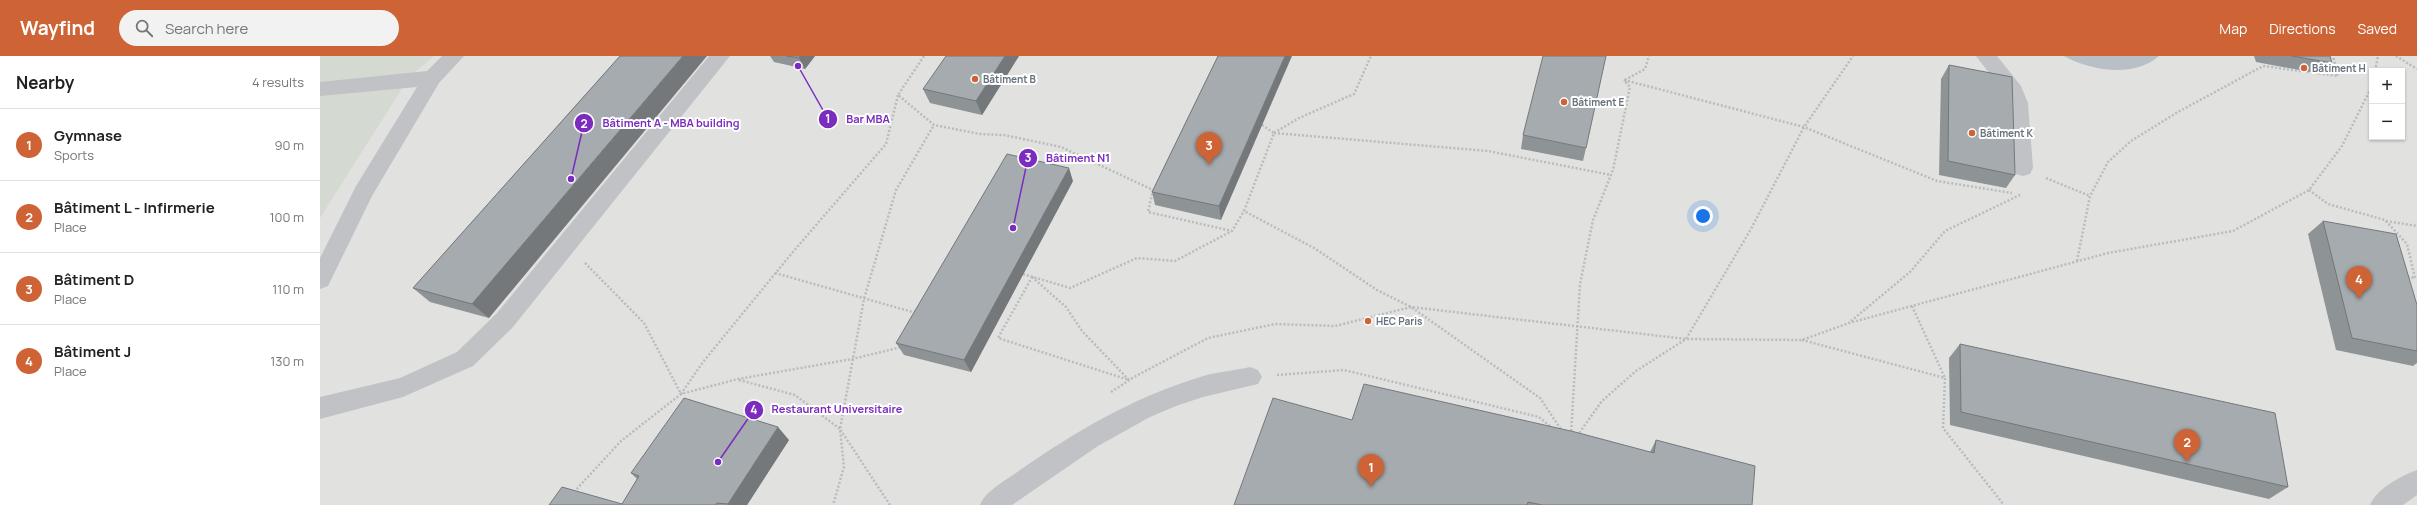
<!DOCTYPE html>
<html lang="en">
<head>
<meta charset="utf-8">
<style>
  body { margin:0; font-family:Manrope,sans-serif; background:#f2f2f2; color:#222 }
  .controls { position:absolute; right:12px; top:12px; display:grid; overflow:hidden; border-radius:0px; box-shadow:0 1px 3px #0004 }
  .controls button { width:36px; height:36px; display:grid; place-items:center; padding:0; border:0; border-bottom:1px solid #e0e0e0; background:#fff; color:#222; font:20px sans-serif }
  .you { position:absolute; left:1383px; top:160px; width:14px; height:14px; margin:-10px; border:3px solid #fff; border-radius:50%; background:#1a73e8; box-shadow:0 0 0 6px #1a73e833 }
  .badge { display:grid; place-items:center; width:26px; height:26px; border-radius:50%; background:#ce6335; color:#fff; font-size:13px; font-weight:700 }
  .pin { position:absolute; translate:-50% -33px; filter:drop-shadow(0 1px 2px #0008) }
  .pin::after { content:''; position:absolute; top:21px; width:14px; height:12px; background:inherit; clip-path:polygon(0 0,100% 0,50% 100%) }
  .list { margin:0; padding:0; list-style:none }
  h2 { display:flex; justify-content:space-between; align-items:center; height:52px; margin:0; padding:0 16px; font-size:17px }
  h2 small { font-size:13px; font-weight:400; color:#767676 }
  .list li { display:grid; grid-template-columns:26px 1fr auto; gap:12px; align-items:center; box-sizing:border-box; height:72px; padding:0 16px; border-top:1px solid #e0e0e0 }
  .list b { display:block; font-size:15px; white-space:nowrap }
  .list p { margin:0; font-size:13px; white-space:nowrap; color:#767676 }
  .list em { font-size:13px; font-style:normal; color:#767676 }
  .icon { flex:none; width:22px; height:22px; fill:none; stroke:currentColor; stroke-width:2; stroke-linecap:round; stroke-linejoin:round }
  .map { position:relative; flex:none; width:2097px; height:449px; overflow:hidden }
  header { display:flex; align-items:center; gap:24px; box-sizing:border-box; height:56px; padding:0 20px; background:#ce6335; color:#fff }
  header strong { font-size:19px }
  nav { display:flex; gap:22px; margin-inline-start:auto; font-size:14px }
  .search { width:280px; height:36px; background:#f2f2f2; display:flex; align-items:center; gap:10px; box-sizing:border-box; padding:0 14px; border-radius:22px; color:#767676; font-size:15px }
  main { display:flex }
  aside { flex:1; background:#fff }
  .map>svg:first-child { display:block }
  .built { fill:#e1e2e0; fill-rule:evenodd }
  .green { fill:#d4dad1 }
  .water { fill:#b8c0c5 }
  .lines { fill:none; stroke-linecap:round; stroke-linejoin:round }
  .path { stroke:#b9bbbd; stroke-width:2.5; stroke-dasharray:2 2; stroke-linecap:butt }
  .minor { fill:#c0c2c5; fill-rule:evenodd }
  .wall { fill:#8e9396 }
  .shaded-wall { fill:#74787a }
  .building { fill:#a5abaf; stroke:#74787a }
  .poi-dot { fill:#ce6335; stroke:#fff; stroke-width:1.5 }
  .labels { text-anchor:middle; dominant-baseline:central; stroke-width:4; stroke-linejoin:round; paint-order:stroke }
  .poi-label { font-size:10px; font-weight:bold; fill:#66717d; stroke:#fff; text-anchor:start }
  .leader { fill:none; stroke:#7b2cbf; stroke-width:1.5 }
  .callout-dot { fill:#7b2cbf; stroke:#fff; stroke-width:1.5 }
  .mark-label { font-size:12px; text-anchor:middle; font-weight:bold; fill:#fff }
  .callout-label { font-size:11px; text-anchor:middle; font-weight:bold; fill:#7b2cbf; stroke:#fff; stroke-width:4; stroke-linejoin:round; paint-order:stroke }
</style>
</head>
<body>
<header>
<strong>Wayfind</strong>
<div class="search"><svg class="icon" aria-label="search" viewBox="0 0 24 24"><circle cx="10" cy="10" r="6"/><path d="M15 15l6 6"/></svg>Search here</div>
<nav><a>Map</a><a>Directions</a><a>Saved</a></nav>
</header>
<main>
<aside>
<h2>Nearby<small>4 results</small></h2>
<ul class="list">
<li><span class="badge">1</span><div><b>Gymnase</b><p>Sports</p></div><em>90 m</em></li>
<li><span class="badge">2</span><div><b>Bâtiment L - Infirmerie</b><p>Place</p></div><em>100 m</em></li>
<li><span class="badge">3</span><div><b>Bâtiment D</b><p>Place</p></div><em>110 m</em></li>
<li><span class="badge">4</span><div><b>Bâtiment J</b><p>Place</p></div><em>130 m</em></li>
</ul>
</aside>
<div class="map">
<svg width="2097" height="449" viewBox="0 0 2097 449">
  <rect width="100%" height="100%" fill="#f3f3f0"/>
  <!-- built -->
  <path class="built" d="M0,0H2097V449H0ZM2052,15H2082V81H2052Z"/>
  <!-- green -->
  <polygon class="green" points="0,0 114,0 90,20 0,162"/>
  <!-- water -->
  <path class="water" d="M1744,0H1839C1814,22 1771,15 1744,0Z"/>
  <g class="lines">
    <!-- path -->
    <g class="path">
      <polyline points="604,0 578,39 614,69 660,78 684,79 741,91 833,134 828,156 912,175"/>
      <polyline points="2076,0 2097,13"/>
      <polyline points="2055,15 2058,0"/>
      <polyline points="1304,24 1484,71 1617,125 1692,137"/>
      <polyline points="1305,24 1325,13 1329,0"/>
      <polyline points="942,69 954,77 924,155 994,192 1057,234 1091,251 1220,342 1242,375"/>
      <polyline points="954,77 1168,95 1291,119"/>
      <polyline points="954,77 979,62 1034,38 1051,0"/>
      <polyline points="1726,122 1770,140"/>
      <polyline points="1989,134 2008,148 2065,164 2087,188 2095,222 2087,221"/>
      <polyline points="2066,165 2097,170"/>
      <polyline points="1757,205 1770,140 1788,106 1811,85 1858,56 1943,10 2018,20 2013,0"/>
      <polyline points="265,207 324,267 361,338 383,306 472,197 566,88 578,39"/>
      <polyline points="455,217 596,257"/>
      <polyline points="703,218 750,232 817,202 855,205 912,175 924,155"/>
      <polygon points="712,221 746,251 762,275 809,324 678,282"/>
      <polyline points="1592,250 1625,322"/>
      <polyline points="1531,265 1590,216 1625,175 1702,138"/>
      <polyline points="1482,284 1625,322 1623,372 1684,449"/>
      <polyline points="957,319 1024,314 1219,361 1231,371"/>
      <polyline points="419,324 475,339 520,373 524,411 513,449"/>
      <polyline points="791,336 814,321 888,282 955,268 1015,270 1091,251 1366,283 1482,284 1529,267 1788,197 1913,175 1989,134 2022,90 2052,30"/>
      <polyline points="1251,379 1260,228 1273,164 1293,114 1310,31 1304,24"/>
      <polyline points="1257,380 1282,345 1316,315 1366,283 1431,173 1484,71 1533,0"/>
      <polyline points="254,436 301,385 361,338 418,323 532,303 582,291"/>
      <polyline points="570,449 520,373 544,243 576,134 614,69"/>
    </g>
    <!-- minor -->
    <g class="minor">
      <polygon points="122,0 144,0 119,27 52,140 8,230 0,233 0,202 36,130 97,31 0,40 0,26 107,15"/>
      <polygon points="389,0 410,0 193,271 153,310 83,341 0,363 0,341 80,322 137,296 177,257"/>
      <polygon points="1656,0 1677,0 1701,30 1708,47 1713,112 1710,118 1703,120 1696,118 1693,112 1688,47 1685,38"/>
      <path d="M930,311L938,314L942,321L938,328L883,341L856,350L830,361L778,390L692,449H660C666,434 687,424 700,414C755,376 812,342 877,322C894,316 912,315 930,311Z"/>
      <path d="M2097,414V439L2083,449H2050C2056,433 2081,420 2097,414Z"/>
    </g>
  </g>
  <!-- wall -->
  <g class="wall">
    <polygon points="300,0 169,262 110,246 93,232"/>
    <polygon points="450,0 495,0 485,13 454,6"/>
    <polygon points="699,0 662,59 610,47 603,33"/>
    <polygon points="898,0 901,164 835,149 832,136"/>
    <polygon points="1934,0 2010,0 2012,7 2001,18 1936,6"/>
    <polygon points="1629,9 1695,119 1686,132 1619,119 1621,23"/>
    <polygon points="1203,79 1266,92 1263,105 1201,93"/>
    <polygon points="753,125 651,316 584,299 576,287"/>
    <polygon points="2003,165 2097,249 2097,307 2093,310 2016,294 1988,178"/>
    <polygon points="1640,288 1968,431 1949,443 1630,369 1629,302"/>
    <polygon points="1032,364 1330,396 1336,384 1432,449 914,449"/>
    <polygon points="469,384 427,449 229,449 302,448 317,423 311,417"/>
  </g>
  <!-- shaded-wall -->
  <g class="shaded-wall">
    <polygon points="363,0 387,0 169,262 152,248"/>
    <polygon points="480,0 495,0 485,13 479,2"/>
    <polygon points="685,0 699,0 662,59 656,45"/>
    <polygon points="965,0 972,0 901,164 899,150"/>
    <polygon points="749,112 753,125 651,316 644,304"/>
    <polygon points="458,371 469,384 427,449 409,449 408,448"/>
  </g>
  <!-- building -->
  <g class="building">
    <polygon points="300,0 363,0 152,248 93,232"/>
    <polygon points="467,0 480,0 479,2"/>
    <polygon points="626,0 685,0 656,45 603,33"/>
    <polygon points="898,0 965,0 899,150 832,136"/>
    <polygon points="1223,0 1286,0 1266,92 1203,79"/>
    <polygon points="1972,0 2010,0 2012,7"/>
    <polygon points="1629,9 1692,21 1695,119 1628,105"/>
    <polygon points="687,98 749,112 644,304 576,287"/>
    <polygon points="2003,165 2076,178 2097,249 2097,295 2032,282"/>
    <polygon points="1640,288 1955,357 1968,431 1641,356"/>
    <polygon points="1044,328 1255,376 1334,397 1336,384 1435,410 1432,449 1222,449 1208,446 1207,449 914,449 953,342 1032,364"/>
    <polygon points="364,342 458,371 408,448 397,447 395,449 229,449 242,431 302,448 319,420 311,417"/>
  </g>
  <!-- markers -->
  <g class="poi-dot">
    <circle cx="1984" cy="12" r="4"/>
    <circle cx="655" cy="23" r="4"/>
    <circle cx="1244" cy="46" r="4"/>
    <circle cx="1652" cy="77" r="4"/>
    <circle cx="1048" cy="265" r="4"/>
  </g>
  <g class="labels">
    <!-- poi labels -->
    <g class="poi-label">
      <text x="1992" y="12">Bâtiment H</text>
      <text x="663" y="23">Bâtiment B</text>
      <text x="1252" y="46">Bâtiment E</text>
      <text x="1660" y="77">Bâtiment K</text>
      <text x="1056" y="265">HEC Paris</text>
    </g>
  </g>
  <!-- callouts -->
  <path class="leader" d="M478 10L508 63M251 123L264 67M693 172L708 102M398 406L434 354"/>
  <g class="callout-dot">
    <circle cx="478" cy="10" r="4"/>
    <circle cx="251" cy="123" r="4"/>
    <circle cx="693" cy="172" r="4"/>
    <circle cx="398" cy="406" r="4"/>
    <circle cx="508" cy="63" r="10"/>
    <circle cx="264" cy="67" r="10"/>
    <circle cx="708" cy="102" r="10"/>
    <circle cx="434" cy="354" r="10"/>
  </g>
  <g class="mark-label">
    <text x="508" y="67">1</text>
    <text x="264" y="72">2</text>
    <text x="708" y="106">3</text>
    <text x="434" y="358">4</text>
  </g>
  <g class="callout-label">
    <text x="548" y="67">Bar MBA</text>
    <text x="351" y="71">Bâtiment A - MBA building</text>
    <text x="758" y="106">Bâtiment N1</text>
    <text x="517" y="357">Restaurant Universitaire</text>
  </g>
</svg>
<div class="controls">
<button>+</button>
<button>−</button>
</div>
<div class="you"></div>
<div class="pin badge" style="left:1051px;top:431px">1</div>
<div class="pin badge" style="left:1867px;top:406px">2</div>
<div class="pin badge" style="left:889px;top:109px">3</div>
<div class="pin badge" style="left:2039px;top:243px">4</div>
</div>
</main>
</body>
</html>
